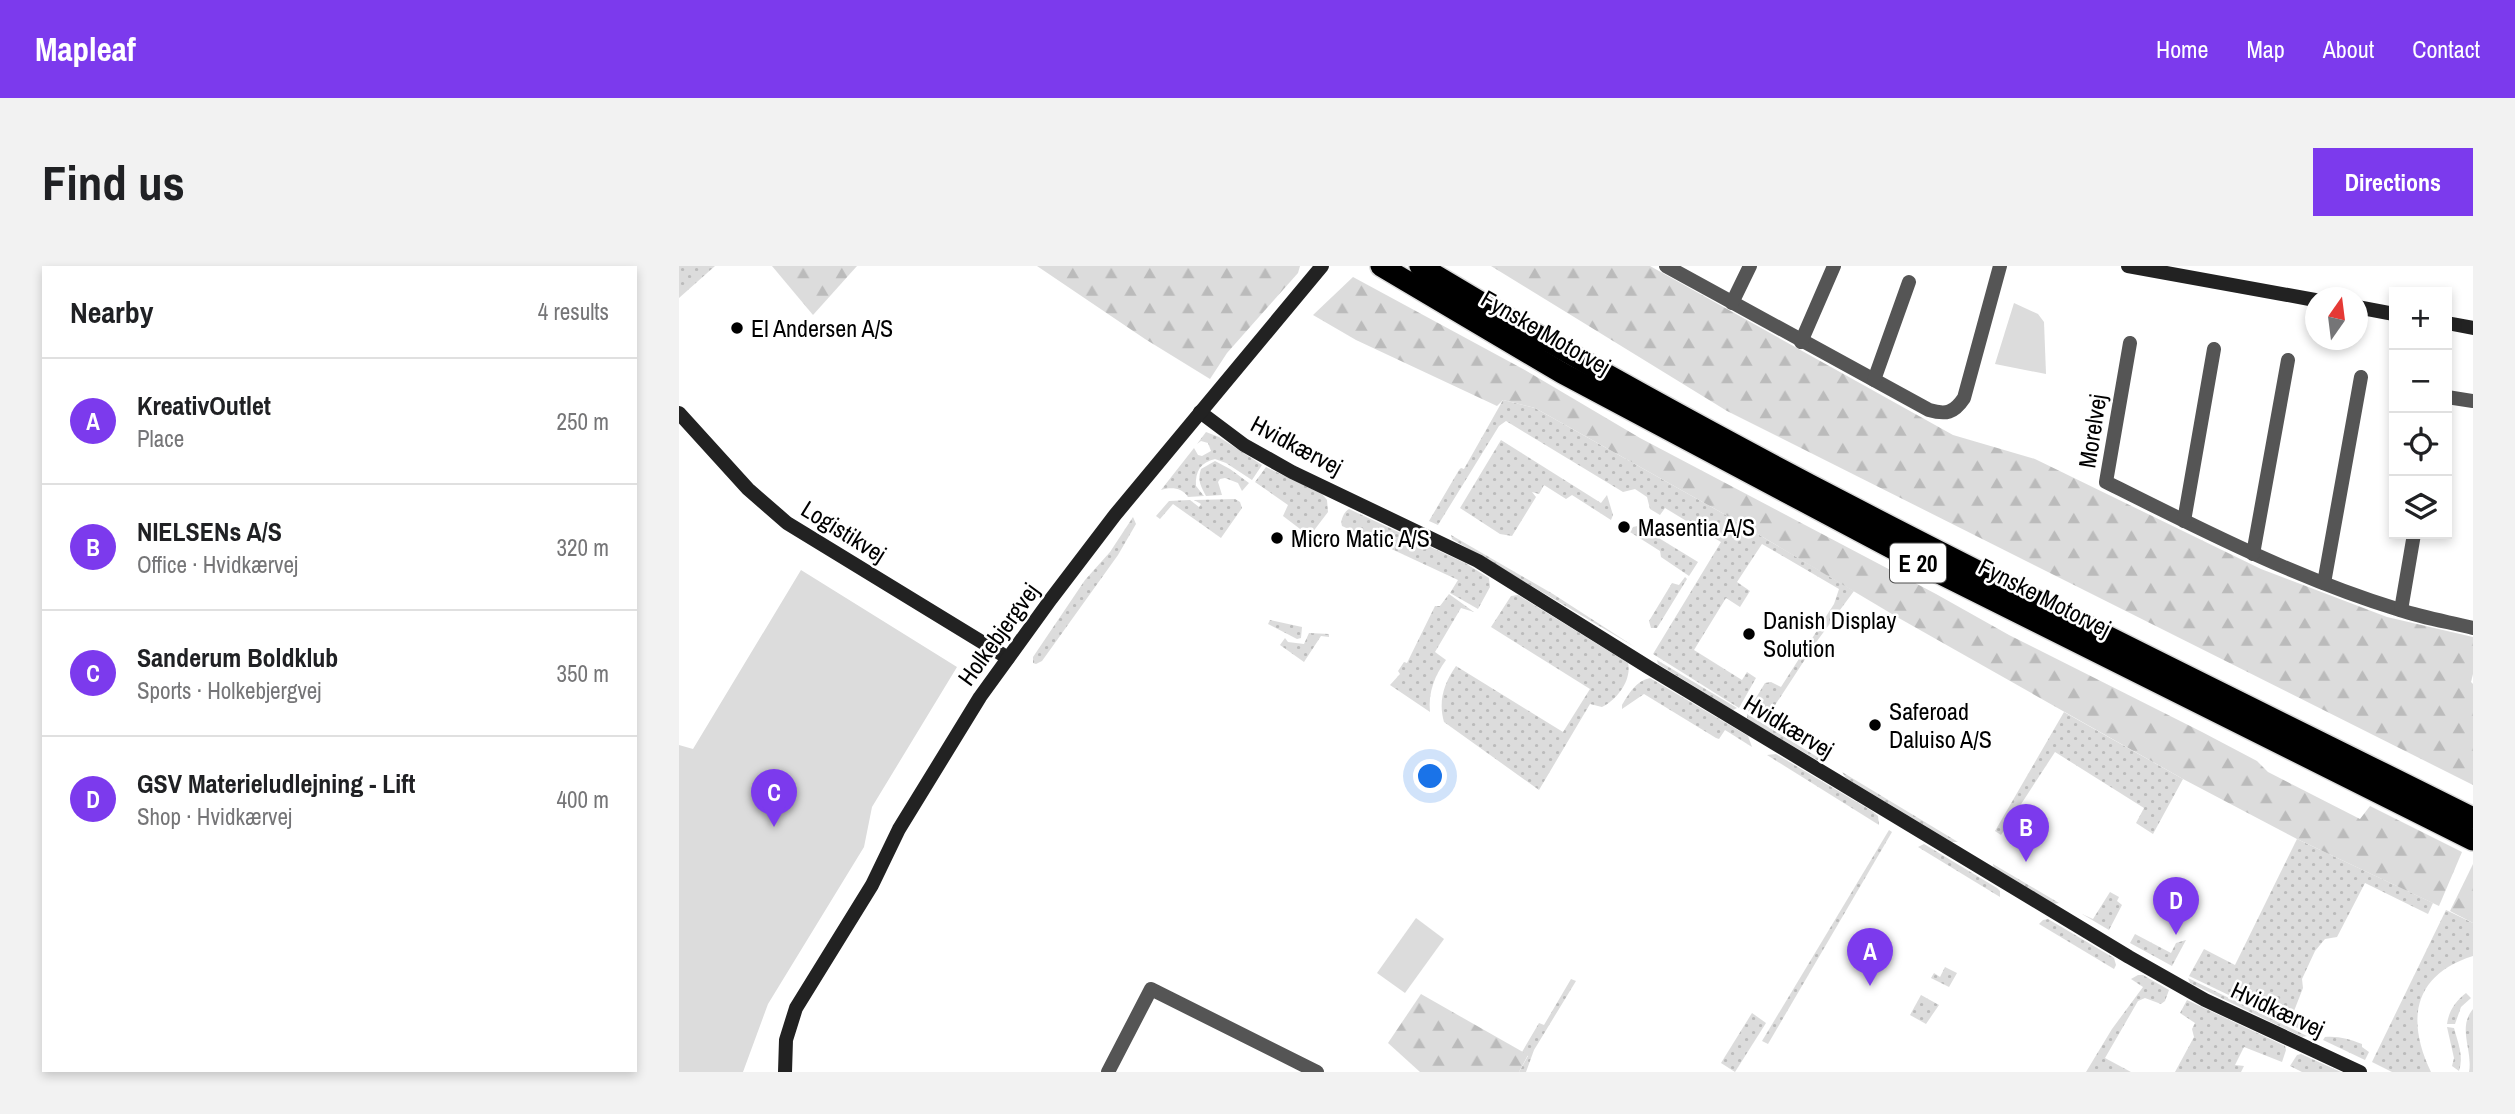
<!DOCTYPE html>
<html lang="en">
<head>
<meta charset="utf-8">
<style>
  body { margin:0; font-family:"Archivo Narrow",sans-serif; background:#f2f2f2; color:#202124 }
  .controls { position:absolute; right:21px; top:21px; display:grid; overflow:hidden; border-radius:0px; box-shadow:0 4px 10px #0003 }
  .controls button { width:63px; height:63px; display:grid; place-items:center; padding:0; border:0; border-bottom:2px solid #e0e0e0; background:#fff; color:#202124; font:35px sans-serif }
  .compass { position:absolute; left:1626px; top:21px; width:63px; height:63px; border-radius:50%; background:#fff; box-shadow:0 4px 10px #0003; rotate:14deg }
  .you { position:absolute; left:752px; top:511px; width:24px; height:24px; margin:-18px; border:5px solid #fff; border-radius:50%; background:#1a73e8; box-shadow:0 0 0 10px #1a73e833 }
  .badge { display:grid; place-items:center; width:46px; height:46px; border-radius:50%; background:#7c3aed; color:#fff; font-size:23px; font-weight:700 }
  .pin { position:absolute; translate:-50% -58px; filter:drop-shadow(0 2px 4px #0008) }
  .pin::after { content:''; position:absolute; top:37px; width:24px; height:21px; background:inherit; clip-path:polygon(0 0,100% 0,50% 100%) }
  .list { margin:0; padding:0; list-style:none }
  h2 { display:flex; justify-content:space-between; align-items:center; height:91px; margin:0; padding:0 28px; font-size:30px }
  h2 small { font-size:23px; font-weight:400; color:#757577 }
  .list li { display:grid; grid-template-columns:46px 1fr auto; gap:21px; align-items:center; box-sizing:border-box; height:126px; padding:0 28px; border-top:2px solid #e0e0e0 }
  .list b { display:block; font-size:26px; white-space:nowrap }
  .list p { margin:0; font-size:23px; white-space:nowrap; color:#757577 }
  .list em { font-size:23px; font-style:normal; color:#757577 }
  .icon { flex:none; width:38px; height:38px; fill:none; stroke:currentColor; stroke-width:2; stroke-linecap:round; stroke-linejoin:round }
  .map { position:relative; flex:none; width:1794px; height:806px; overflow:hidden; border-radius:0px }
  header { display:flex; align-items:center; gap:42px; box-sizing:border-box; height:98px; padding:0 35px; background:#7c3aed; color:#fff }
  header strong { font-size:33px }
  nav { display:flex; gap:38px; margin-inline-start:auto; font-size:24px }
  .intro { display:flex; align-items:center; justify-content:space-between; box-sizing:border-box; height:168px; padding:0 42px }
  h1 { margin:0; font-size:49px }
  .button { padding:18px 32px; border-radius:0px; background:#7c3aed; color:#fff; font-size:24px; font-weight:700 }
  main { display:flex; gap:42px; padding:0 42px }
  aside { flex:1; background:#fff; border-radius:0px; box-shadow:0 4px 10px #0003 }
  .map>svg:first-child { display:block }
  .grass { fill:url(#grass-dots) }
  .forest { fill:url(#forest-firs) }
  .green { fill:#dcdcdc }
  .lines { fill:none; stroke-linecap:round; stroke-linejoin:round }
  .highway-casing { stroke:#dbdbdb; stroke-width:24 }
  .street { stroke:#555; stroke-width:14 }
  .secondary { stroke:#222; stroke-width:14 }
  .highway { stroke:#000; stroke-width:21 }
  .poi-dot { fill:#000; stroke:#fff; stroke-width:2.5 }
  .labels { text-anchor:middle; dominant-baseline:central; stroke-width:5; stroke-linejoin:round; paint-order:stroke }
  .shield { fill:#fff; stroke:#4c4c4c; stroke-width:2 }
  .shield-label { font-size:23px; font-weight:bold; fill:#000 }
  .poi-label { font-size:24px; fill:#000; stroke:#fff; text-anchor:start }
  .street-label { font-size:24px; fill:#000; stroke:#fff }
</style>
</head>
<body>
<header>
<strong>Mapleaf</strong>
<nav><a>Home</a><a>Map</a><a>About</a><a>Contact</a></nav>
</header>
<div class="intro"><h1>Find us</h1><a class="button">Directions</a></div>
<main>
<aside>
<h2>Nearby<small>4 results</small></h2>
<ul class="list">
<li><span class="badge">A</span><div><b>KreativOutlet</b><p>Place</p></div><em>250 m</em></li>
<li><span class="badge">B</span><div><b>NIELSENs A/S</b><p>Office · Hvidkærvej</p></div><em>320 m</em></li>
<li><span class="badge">C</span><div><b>Sanderum Boldklub</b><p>Sports · Holkebjergvej</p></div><em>350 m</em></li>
<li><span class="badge">D</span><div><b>GSV Materieludlejning - Lift</b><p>Shop · Hvidkærvej</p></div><em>400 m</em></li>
</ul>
</aside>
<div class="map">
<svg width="1794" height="806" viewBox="0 0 1794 806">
  <defs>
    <pattern id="grass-dots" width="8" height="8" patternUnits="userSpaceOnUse" patternTransform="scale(1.75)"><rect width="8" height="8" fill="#dcdcdc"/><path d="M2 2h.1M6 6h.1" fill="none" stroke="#bbb" stroke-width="1.8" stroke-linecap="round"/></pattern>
    <pattern id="forest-firs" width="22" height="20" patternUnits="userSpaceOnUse" patternTransform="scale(1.75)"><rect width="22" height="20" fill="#dcdcdc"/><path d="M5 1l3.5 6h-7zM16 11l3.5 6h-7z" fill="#bbb"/></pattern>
  </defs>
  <rect width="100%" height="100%" fill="#fff"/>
  <!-- grass -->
  <g class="grass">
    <polygon points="0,0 36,0 0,32"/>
    <polygon points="824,134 856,142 1045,248 1175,325 1138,375 1087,453 1085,455 1069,445 1086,417 1092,416 1102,421 1155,338 1160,323 1083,278 1058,316 1071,325 1061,341 1047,332 1015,384 1063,414 1068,406 1077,412 1060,442 974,388 1042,276 986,242 981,249 971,243 968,231 956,223 944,226 827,155 820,160 759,259 750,255 780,204 782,202 785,203"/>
    <path d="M527,166L540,171L583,199L573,214L547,197L536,193C522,196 516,205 517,220L525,230L509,231C503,221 491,221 482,224L515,182L519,189L523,190L532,185L529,177L522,175L518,178Z"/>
    <polygon points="822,174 922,237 928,229 934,249 932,254 893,229 887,233 865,219 860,228 853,226 857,231 833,270 821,268 781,242"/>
    <path d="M536,195L551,203L570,217L563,225L559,217L546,212L541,213L539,216L543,229L527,230C522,220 518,215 522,203Z"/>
    <polygon points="587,201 643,228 648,234 649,246 633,267 629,269 604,250 609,239 576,216"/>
    <polygon points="556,233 561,236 563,242 542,272 494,238 481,253 477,250 490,235 511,234 520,241 522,238 515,234"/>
    <path d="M670,243L786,297L810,312L811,321L799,343L771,327L779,314L663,260C661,254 665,246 670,243Z"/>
    <polygon points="454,251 457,258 439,289 363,395 357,398 354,397 354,391 406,314 431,286"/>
    <polygon points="972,257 975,258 970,266 1019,296 1010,310 982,291 981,285 951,266 954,261"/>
    <polygon points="772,269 874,328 956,381 773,273"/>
    <polygon points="1006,311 1008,313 978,362 972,362 970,355 993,317 1000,319"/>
    <path d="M770,328L795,346L782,342L756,386L767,394C756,409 749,426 751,446L711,419L721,408L719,405L725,396L728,397L756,340H761Z"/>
    <path d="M839,329L949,397C953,414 938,434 923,441L911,438L860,524L765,456C759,435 765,417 777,400L884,466L911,423L812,361L832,330Z"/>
    <polygon points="591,354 623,361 622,372 618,373 589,358"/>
    <polygon points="630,367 650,368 650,371 642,370 625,396 601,379 606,372 609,376 625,378"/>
    <polygon points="978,394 1058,442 1054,444 1047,440 979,398"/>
    <path d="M971,412L1069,470L1073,481L1046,464L1040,473L1037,472L965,428L943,443V439C950,427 957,415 971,412Z"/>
    <polygon points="1385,446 1504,513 1474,568 1457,557 1465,542 1376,486 1322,569 1316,565"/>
    <polygon points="1068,448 1145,495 1138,494 1073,456 1068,452"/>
    <polygon points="1097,488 1193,545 1199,550 1200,559 1088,489"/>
    <polygon points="1163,506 1279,576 1273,576 1167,512"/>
    <polygon points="1210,564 1213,566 1089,778 1083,775"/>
    <polygon points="1618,573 1754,637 1749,648 1686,617 1658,671 1646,673 1636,685 1623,713 1624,722 1615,745 1630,762 1629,767 1510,710 1525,683 1556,699"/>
    <polygon points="1245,578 1318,622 1321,625 1321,631 1239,581"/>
    <polygon points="1314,598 1380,637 1374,638 1315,603"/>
    <polygon points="1431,626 1440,631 1438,635 1443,639 1430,664 1403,648 1414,653"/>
    <path d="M1767,644L1794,657V690C1734,709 1727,754 1752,806H1713L1693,796Z"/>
    <polygon points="1369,653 1435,692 1437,699 1435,703 1360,658 1364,654"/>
    <polygon points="1456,668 1492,687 1497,677 1507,674 1493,700 1451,677"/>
    <polygon points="1266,701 1278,707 1270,721 1252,712 1255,707 1261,711"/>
    <polygon points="1459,709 1464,709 1490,724 1486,735 1482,738 1466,732 1459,735 1426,792 1452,806 1407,806 1433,763 1464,721 1452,713"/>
    <polygon points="1509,712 1628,770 1623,771 1511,717"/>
    <polygon points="892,713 897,715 855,784 847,806 840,806 849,790 843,786 860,757 865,759"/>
    <path d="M1787,727L1792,732L1782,741L1776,758H1768C1770,744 1777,735 1787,727Z"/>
    <polygon points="1242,729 1260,739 1247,758 1231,749"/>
    <polygon points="1508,734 1606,780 1607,784 1603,796 1565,781 1556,799 1565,800 1562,806 1496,806 1515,771 1513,763 1516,757 1501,747"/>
    <path d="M1794,743V806H1790C1794,784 1778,762 1794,743Z"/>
    <polygon points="1073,747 1087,757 1056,806 1042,797"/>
    <path d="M1768,761L1775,762C1779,777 1785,790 1780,805L1773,800L1775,792Z"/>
    <path d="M1646,771C1660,770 1670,773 1683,778V781L1690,786L1686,794L1644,774Z"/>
    <polygon points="1622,788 1662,806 1623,806 1611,800 1618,789"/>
  </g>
  <!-- forest -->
  <g class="forest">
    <polygon points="93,0 178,0 134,49"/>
    <polygon points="358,0 621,0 619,7 548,87 531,113 466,73"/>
    <polygon points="812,0 971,0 1274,169 1356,193 1582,303 1708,351 1794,371 1794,408 1792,416 1794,418 1794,519 1048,145"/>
    <polygon points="674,11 844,103 961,172 1257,328 1330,369 1523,466 1578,495 1589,506 1681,553 1691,540 1783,586 1760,640 1618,573 1504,513 1218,351 1045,248 856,142 824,134 818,140 677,74 634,49"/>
    <polygon points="1794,598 1794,657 1771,645"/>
    <polygon points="742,728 849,789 840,806 741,806 709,777"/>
  </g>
  <!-- green -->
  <g class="green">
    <polygon points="1335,37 1359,48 1365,56 1367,108 1316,98"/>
    <polygon points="122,304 278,401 193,541 185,581 89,738 64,806 0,806 0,479 14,483"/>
    <polygon points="737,652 765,673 726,727 698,707"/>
  </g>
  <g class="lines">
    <!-- highway casing -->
    <g class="highway-casing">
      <g id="highway">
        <polyline points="702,0 883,107 1250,302 1794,574"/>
        <path d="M741,0C1080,205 1440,375 1794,552"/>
      </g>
    </g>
    <!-- street -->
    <g class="street">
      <path d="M987,0L1250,144C1267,149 1275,147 1285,132L1321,0"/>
      <polyline points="1053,37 1071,0"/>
      <polyline points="1122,76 1155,0"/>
      <path d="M1451,77L1427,216C1523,264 1619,313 1721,344C1745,352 1770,356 1794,362"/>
      <polyline points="1195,114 1230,16"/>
      <polyline points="1768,131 1794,135"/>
      <polyline points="1505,255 1535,83"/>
      <polyline points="1574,288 1609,94"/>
      <polyline points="1645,317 1682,111"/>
      <polyline points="1722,344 1735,268"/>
      <polyline points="429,806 472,723 638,806"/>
    </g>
    <!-- secondary -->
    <g class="secondary">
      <polyline points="1449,0 1636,34"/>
      <polyline points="1678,41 1715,48"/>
      <polyline points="1768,57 1794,62"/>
      <polyline points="521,146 565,179 613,206 799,295 969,401 1450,691 1526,734 1681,806"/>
      <polyline points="0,147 69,223 108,257 329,392"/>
      <polyline points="106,806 107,774 117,742 193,619 220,563 301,431 372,333 436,249 643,0"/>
    </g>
    <!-- highway -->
    <use href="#highway" class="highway"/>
  </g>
  <!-- markers -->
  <g class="poi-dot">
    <circle cx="58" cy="62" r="7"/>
    <circle cx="945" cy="261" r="7"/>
    <circle cx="598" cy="272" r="7"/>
    <circle cx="1070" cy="368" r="7"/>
    <circle cx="1196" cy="459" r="7"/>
  </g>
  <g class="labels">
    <!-- shield labels -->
    <rect class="shield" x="1211" y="277.5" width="56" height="39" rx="5"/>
    <g class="shield-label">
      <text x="1239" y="297">E 20</text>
    </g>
    <!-- poi labels -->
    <g class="poi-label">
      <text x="72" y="62">El Andersen A/S</text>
      <text x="959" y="261">Masentia A/S</text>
      <text x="612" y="272">Micro Matic A/S</text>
      <text x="1084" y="354">Danish Display<tspan x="1084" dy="28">Solution</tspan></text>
      <text x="1210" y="445">Saferoad<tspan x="1210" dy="28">Daluiso A/S</tspan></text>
    </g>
    <!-- street labels -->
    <g class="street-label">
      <text transform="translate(867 66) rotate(30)">Fynske Motorvej</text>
      <text transform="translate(1413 165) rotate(-81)">Morelvej</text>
      <text transform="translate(618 179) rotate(28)">Hvidkærvej</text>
      <text transform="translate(165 265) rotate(32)">Logistikvej</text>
      <text transform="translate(1366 331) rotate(27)">Fynske Motorvej</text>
      <text transform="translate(319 368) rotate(-54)">Holkebjergvej</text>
      <text transform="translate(1110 460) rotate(31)">Hvidkærvej</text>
      <text transform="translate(1599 743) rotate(25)">Hvidkærvej</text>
    </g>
  </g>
</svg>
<div class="controls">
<button>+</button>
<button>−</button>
<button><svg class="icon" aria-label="locate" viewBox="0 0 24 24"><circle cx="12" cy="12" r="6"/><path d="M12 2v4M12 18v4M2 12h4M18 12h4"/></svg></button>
<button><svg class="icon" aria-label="layers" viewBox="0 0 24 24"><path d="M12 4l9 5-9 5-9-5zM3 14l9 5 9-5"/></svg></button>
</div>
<svg class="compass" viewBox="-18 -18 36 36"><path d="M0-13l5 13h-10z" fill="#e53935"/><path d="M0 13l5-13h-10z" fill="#757577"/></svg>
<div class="you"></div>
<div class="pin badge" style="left:1191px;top:720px">A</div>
<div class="pin badge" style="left:1347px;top:596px">B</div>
<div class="pin badge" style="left:95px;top:561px">C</div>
<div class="pin badge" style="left:1497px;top:669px">D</div>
</div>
</main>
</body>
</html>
